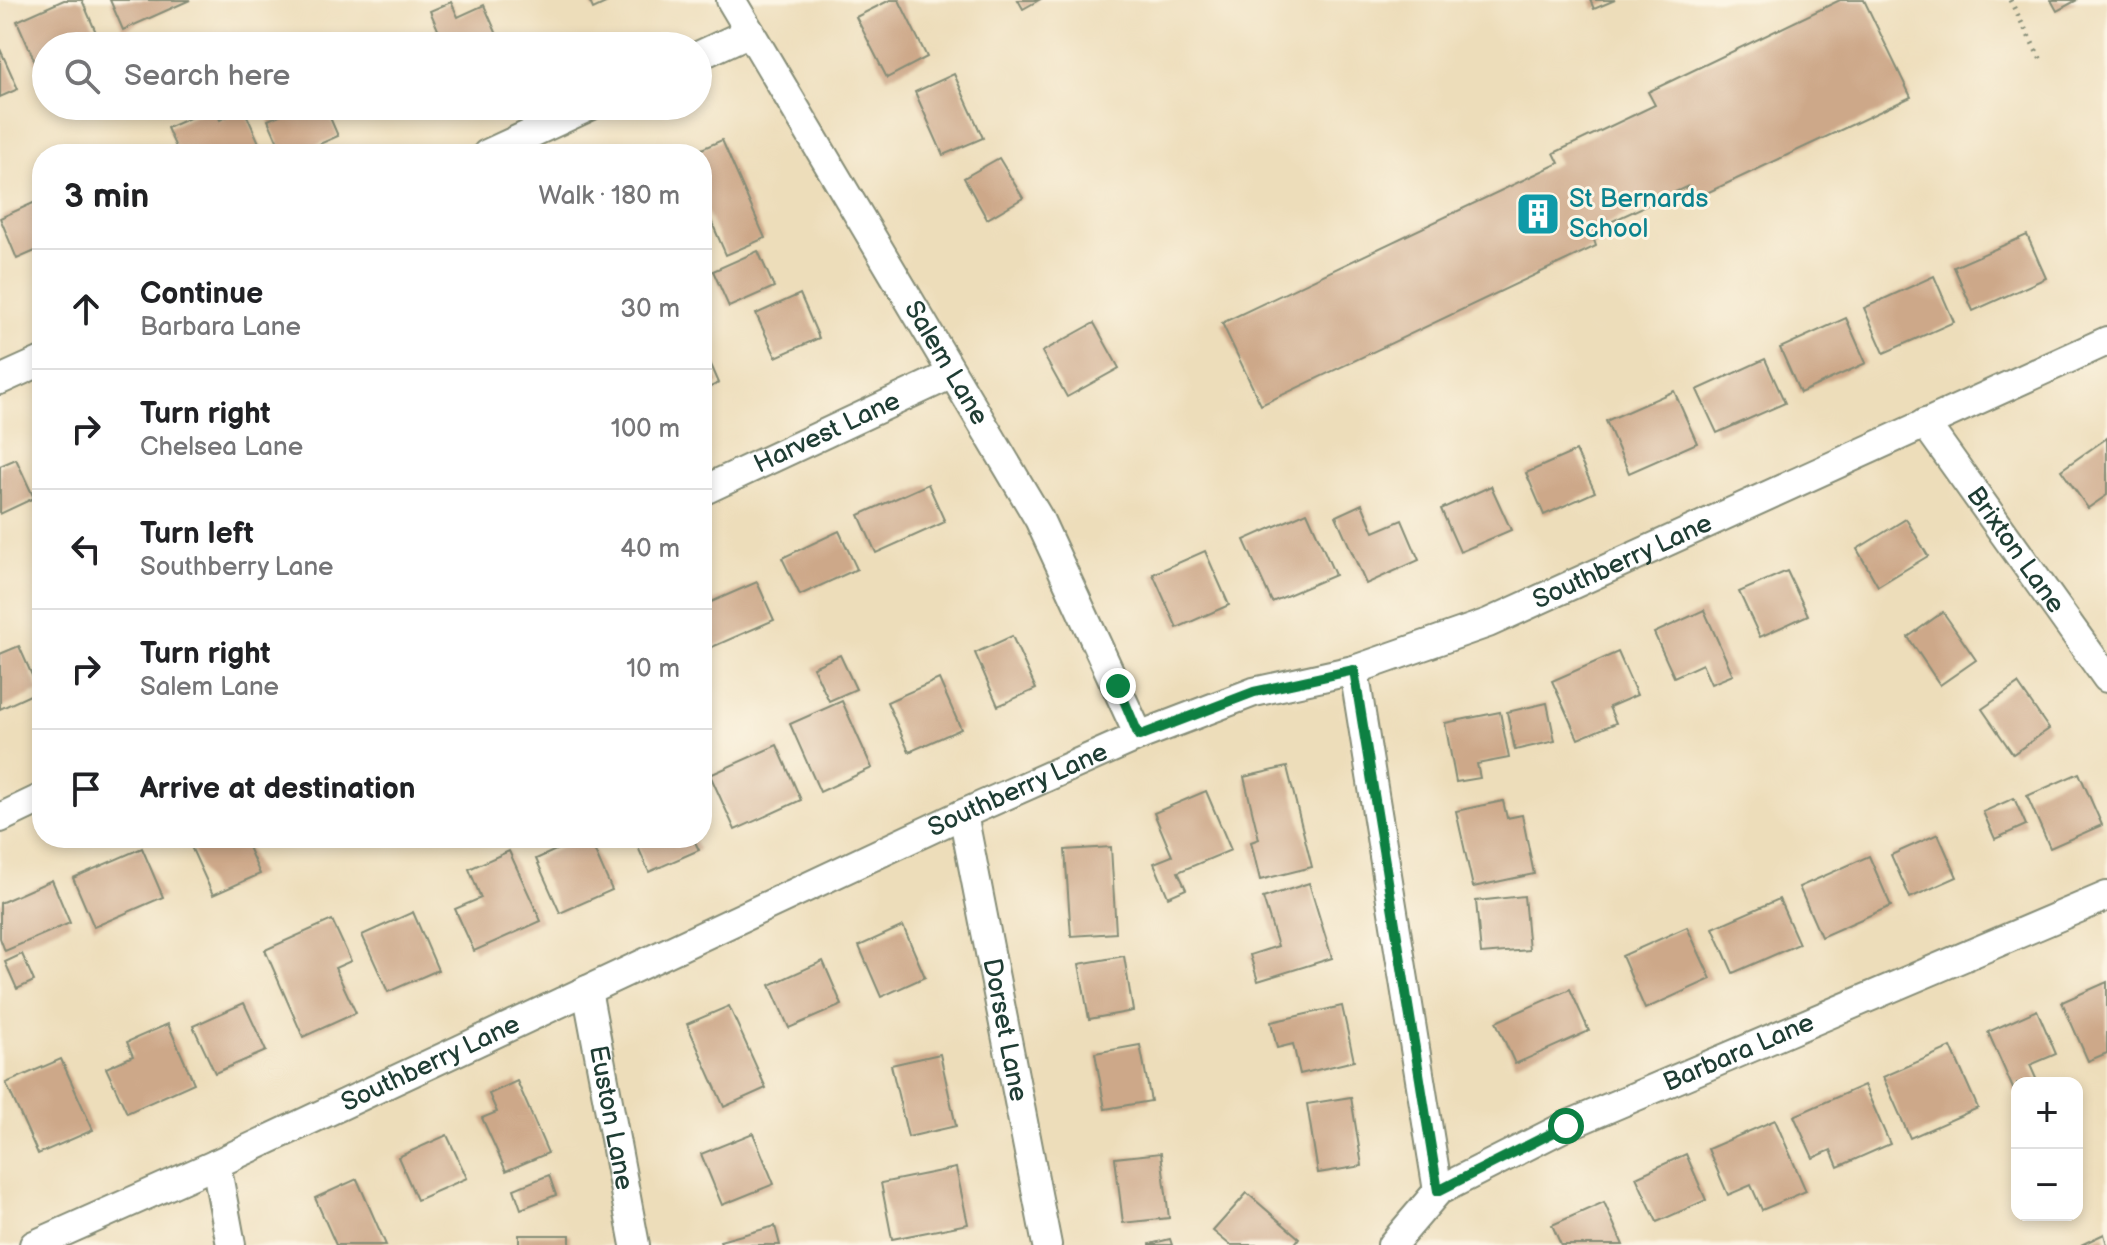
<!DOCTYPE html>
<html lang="en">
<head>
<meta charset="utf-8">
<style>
  body { margin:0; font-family:"Balsamiq Sans",sans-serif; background:#f2f2f2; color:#202124 }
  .controls { position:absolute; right:24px; bottom:24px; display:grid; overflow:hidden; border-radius:16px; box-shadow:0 4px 12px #0003 }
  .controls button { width:72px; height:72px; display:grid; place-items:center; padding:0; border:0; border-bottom:2px solid #e0e0e0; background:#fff; color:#202124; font:40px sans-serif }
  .stop { position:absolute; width:24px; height:24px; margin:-18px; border:6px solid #0b8043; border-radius:50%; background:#fff }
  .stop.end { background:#0b8043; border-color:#fff; box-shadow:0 2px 8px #0008 }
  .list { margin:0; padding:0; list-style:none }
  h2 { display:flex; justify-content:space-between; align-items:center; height:104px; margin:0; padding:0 32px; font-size:34px }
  h2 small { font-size:26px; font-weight:400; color:#757577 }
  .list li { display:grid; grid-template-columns:52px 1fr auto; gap:24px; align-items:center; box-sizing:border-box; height:120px; padding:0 32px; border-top:2px solid #e0e0e0 }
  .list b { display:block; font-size:30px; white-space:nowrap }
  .list p { margin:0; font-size:26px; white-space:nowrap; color:#757577 }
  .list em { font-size:26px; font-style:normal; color:#757577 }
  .icon { flex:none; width:44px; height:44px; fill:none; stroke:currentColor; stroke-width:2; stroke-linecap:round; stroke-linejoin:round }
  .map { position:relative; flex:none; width:2107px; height:1245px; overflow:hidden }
  .search { position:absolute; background:#fff; box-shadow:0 4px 12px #0003; left:32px; top:32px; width:680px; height:88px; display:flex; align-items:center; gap:20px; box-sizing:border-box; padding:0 28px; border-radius:44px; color:#757577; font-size:30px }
  .panel { position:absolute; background:#fff; box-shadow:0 4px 12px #0003; left:32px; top:144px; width:680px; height:704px; border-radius:32px }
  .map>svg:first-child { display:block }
  .building { fill:#cda889 }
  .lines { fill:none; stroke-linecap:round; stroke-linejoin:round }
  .minor-casing { stroke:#868d77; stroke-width:32 }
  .path { stroke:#868d77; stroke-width:5; stroke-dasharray:2 6; stroke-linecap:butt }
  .minor { stroke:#fff; stroke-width:28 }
  .route { stroke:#0b8043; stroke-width:10 }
  .labels { text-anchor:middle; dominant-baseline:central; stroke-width:6; stroke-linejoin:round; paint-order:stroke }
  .culture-label { font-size:26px; fill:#0d838f; stroke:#fcf5e5; text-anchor:start }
  .street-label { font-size:26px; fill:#1f3d34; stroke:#fcf5e5 }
</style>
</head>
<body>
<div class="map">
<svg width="2107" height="1245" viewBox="0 0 2107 1245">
  <rect width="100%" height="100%" fill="#fcf5e5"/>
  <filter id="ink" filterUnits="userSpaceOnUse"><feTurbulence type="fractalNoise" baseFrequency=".0125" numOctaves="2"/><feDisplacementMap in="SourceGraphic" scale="16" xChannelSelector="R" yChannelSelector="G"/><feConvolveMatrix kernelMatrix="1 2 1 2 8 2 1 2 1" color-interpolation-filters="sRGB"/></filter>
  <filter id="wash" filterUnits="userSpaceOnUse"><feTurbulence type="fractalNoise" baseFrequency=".006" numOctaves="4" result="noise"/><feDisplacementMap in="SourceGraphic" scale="32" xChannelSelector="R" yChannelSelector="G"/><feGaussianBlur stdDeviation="1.8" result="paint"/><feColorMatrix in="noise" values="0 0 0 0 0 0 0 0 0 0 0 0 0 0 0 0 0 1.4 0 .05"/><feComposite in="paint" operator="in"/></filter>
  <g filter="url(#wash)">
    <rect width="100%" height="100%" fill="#edddba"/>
    <g id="blocks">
      <!-- building -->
      <g class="building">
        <polygon points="64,0 82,0 101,44 95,46 46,46 46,68 39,71 17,21"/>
        <polygon points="110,0 190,0 123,30"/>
        <polygon points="589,0 612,0 593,9"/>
        <polygon points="890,0 899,0 927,57 887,78 856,17"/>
        <polygon points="1018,0 1039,0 1023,9"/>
        <polygon points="1590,0 1615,0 1594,9"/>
        <polygon points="1840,0 1864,0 1911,97 1696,198 1688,186 1591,231 1596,246 1261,405 1222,323 1559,163 1554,153 1655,105 1648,92"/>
        <polygon points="2051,0 2077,0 2057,11"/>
        <polygon points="451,2 458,17 484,5 502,46 445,46 430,11"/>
        <polygon points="0,49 18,89 0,97"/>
        <polygon points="954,74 983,138 943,155 915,92"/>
        <polygon points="300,106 325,106 338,136 297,154 283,154 268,120"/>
        <polygon points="366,106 393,106 371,116"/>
        <polygon points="214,107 220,120 244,109 264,154 179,154 167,128"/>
        <polygon points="722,140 765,238 726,255 702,200 702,154 690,154"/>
        <polygon points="999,158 1023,198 987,219 964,178"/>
        <polygon points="42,199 42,248 17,259 0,218"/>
        <polygon points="2027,235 2046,278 1973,311 1954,267"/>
        <polygon points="758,251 774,287 729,307 713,271"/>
        <polygon points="1934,276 1954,322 1884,353 1864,308"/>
        <polygon points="800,294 819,338 776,357 756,314"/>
        <polygon points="1846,318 1866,363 1800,393 1780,348"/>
        <polygon points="1094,323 1119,368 1067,397 1042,352"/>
        <polygon points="702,344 719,383 702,391"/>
        <polygon points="1765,359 1785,403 1717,433 1697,390"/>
        <polygon points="1674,391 1697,443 1629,473 1606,421"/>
        <polygon points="2107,438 2107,495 2088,508 2061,470"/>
        <polygon points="1576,451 1595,492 1544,515 1526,473"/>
        <polygon points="16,459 34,498 0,514 0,466"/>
        <polygon points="928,484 945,522 876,553 859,515"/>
        <polygon points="1491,486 1511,530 1460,552 1441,509"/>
        <polygon points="1362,504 1374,532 1402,520 1419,560 1366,584 1336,516"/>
        <polygon points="1307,512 1335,575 1272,602 1244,540"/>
        <polygon points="1906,519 1928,556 1878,586 1857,549"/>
        <polygon points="839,531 857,569 800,595 782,558"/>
        <polygon points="1205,551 1229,605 1177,628 1153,574"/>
        <polygon points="1787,571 1808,615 1760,637 1739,592"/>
        <polygon points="757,582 774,620 710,648 702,629 702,606"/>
        <polygon points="1704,610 1733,675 1711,684 1702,664 1674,677 1654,633"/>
        <polygon points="1943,612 1976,660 1940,685 1908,637"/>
        <polygon points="1012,636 1036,689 998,706 975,653"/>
        <polygon points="19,646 39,691 0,709 0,654"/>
        <polygon points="1618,652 1637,695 1609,707 1616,723 1578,739 1552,681"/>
        <polygon points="840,655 856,689 829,701 813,667"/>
        <polygon points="939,679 961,729 909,752 887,702"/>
        <polygon points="2018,684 2049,729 2013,754 1982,709"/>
        <polygon points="842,701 872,768 820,792 790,724"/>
        <polygon points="1547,703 1555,741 1515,750 1507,712"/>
        <polygon points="1500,712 1509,758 1477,764 1480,778 1456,782 1445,723"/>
        <polygon points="777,745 801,800 735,830 710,775"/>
        <polygon points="1287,767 1312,867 1260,880 1251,842 1259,839 1244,777"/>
        <polygon points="2079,773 2102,825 2050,848 2027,796"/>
        <polygon points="1206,791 1231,850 1178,872 1186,889 1168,897 1154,863 1172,856 1154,813"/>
        <polygon points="2014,798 2026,825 1995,839 1983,812"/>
        <polygon points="1503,801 1507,818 1522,815 1534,874 1473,887 1456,811"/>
        <polygon points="1938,834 1957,877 1910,898 1891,855"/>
        <polygon points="187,838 244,838 260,874 213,895"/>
        <polygon points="582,838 589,838 612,890 560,913 536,859"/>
        <polygon points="634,838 693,838 699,850 649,872"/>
        <polygon points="1111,847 1116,933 1071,936 1065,850"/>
        <polygon points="142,848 163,897 94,927 73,878"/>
        <polygon points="509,851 541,921 474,951 455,909 481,898 469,869"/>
        <polygon points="1869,856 1891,906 1821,937 1799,887"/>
        <polygon points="52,880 70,923 5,951 0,938 0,903"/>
        <polygon points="1309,883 1332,958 1258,981 1250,955 1278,946 1263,898"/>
        <polygon points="1524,896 1529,950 1481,954 1476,901"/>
        <polygon points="1779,899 1799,944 1733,973 1713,928"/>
        <polygon points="413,912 438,970 388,992 362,935"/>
        <polygon points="332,920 351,961 335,968 356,1013 303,1037 265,950"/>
        <polygon points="903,926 925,977 881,997 859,946"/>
        <polygon points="1687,927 1711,979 1645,1009 1622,956"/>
        <polygon points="22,954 34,981 17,989 5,962"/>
        <polygon points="1124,956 1133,1011 1089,1019 1079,964"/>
        <polygon points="823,961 842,1005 789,1028 770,985"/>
        <polygon points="2107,982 2107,1053 2088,1061 2062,1002"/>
        <polygon points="1570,989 1589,1031 1515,1064 1496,1022"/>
        <polygon points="244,1003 266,1051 215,1073 193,1026"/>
        <polygon points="729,1006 766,1088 724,1107 687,1024"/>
        <polygon points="1342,1006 1354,1061 1300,1074 1293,1044 1277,1048 1271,1022"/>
        <polygon points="2037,1010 2056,1054 2030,1065 2038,1083 2017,1083 2017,1092 2015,1093 1988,1032"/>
        <polygon points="168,1024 194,1083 127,1113 106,1068 133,1056 127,1042"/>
        <polygon points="1140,1045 1151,1101 1105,1109 1095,1053"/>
        <polygon points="1951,1047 1978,1108 1910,1138 1883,1077"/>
        <polygon points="940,1054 956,1126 908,1137 891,1065"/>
        <polygon points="61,1059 93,1130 38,1154 6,1083"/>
        <polygon points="517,1081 548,1153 506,1171 482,1118 497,1112 489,1094"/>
        <polygon points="1864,1085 1890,1144 1838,1167 1831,1150 1813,1158 1794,1116"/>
        <polygon points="1351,1097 1362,1166 1318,1173 1307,1104"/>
        <polygon points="1775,1120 1806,1191 1762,1210 1751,1185 1728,1195 1708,1149"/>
        <polygon points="753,1133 774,1184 722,1205 701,1154"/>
        <polygon points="447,1135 467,1178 417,1200 398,1157"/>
        <polygon points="1161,1153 1169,1218 1123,1223 1115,1158"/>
        <polygon points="1686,1154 1706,1200 1657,1222 1636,1177"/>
        <polygon points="956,1168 968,1224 892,1239 881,1183"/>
        <polygon points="549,1175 556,1195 521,1209 514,1189"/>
        <polygon points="357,1179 386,1245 336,1245 315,1198"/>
        <polygon points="1247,1193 1299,1238 1294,1245 1230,1245 1213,1231"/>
        <polygon points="1604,1202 1623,1245 1561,1245 1552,1225"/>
        <polygon points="775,1226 780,1245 721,1245 720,1241"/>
        <polygon points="2104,1234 2107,1245 2081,1245"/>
        <rect x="519" y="1235" width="51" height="10"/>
        <polygon points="1170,1239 1172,1245 1150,1245 1150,1244"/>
      </g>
    </g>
  </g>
  <g filter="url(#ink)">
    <use href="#blocks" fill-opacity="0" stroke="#868d77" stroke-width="2"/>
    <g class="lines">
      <!-- minor casing -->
      <g class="minor-casing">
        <g id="minor">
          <path id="s1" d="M731,0L1039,519L1139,736"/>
          <polyline points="698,56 750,32"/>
          <polyline points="487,154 590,106"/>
          <polyline points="0,380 42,361"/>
          <path id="s2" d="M1925,423L2107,678"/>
          <path id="s3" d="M702,491L952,374"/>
          <polyline points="1354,670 1438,1191"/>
          <path id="s4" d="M963,814L1047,1245"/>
          <polyline points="0,818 42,798"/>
          <path id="s5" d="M587,990L635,1245"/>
          <polyline points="216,1164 231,1245"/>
          <path id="s6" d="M34,1245L216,1164L963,814L1139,736L1254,692L1354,670L1488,623L2107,341"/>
          <path id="s7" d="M1392,1245L1438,1191L1566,1126L2107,896"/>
        </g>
      </g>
      <!-- path -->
      <polyline class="path" points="2010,0 2041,60"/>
      <!-- minor -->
      <use href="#minor" class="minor"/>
    </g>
  </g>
  <g class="lines" filter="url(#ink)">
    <!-- route -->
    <polyline class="route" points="1118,686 1139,736 1254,692 1354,670 1438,1191 1566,1126"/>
  </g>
  <!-- icons -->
  <defs>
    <g id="building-square" transform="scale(2.3)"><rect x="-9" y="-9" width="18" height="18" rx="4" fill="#0f9aa8" stroke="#fcf5e5"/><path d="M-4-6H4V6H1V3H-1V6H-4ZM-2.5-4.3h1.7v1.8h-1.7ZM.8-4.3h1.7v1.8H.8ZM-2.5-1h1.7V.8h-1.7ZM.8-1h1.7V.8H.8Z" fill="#fff"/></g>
  </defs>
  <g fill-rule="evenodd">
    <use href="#building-square" x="1538" y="214"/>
  </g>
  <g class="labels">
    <!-- culture labels -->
    <g class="culture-label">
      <text x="1569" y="199">St Bernards<tspan x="1569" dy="30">School</tspan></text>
    </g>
    <!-- street labels -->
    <g class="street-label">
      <text stroke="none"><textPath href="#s1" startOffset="422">Salem Lane</textPath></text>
      <text stroke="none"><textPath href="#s3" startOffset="138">Harvest Lane</textPath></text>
      <text stroke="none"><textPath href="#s2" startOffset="156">Brixton Lane</textPath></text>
      <text stroke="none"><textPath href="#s6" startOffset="1732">Southberry Lane</textPath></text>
      <text stroke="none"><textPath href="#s6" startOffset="1084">Southberry Lane</textPath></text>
      <text stroke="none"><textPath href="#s4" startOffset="220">Dorset Lane</textPath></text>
      <text stroke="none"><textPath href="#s7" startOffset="402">Barbara Lane</textPath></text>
      <text stroke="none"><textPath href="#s6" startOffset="436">Southberry Lane</textPath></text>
      <text stroke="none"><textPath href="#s5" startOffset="130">Euston Lane</textPath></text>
    </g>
  </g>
</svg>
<div class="controls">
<button>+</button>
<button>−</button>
</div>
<div class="stop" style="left:1566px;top:1126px"></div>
<div class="stop end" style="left:1118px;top:686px"></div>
<div class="search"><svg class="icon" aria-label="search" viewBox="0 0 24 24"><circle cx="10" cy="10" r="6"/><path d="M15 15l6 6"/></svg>Search here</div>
<section class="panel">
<h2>3 min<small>Walk · 180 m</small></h2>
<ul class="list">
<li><svg class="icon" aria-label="ahead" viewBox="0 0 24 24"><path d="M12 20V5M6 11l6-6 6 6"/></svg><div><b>Continue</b><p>Barbara Lane</p></div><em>30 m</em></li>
<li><svg class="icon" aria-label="right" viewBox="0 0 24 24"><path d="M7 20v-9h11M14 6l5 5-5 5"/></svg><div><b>Turn right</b><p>Chelsea Lane</p></div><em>100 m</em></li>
<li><svg class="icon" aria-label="left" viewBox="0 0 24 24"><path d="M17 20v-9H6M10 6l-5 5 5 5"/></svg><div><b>Turn left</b><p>Southberry Lane</p></div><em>40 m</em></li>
<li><svg class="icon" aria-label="right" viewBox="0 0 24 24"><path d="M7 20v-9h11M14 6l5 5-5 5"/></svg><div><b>Turn right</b><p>Salem Lane</p></div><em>10 m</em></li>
<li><svg class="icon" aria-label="arrive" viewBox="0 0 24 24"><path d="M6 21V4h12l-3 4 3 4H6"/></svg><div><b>Arrive at destination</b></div></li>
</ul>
</section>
</div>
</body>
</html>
